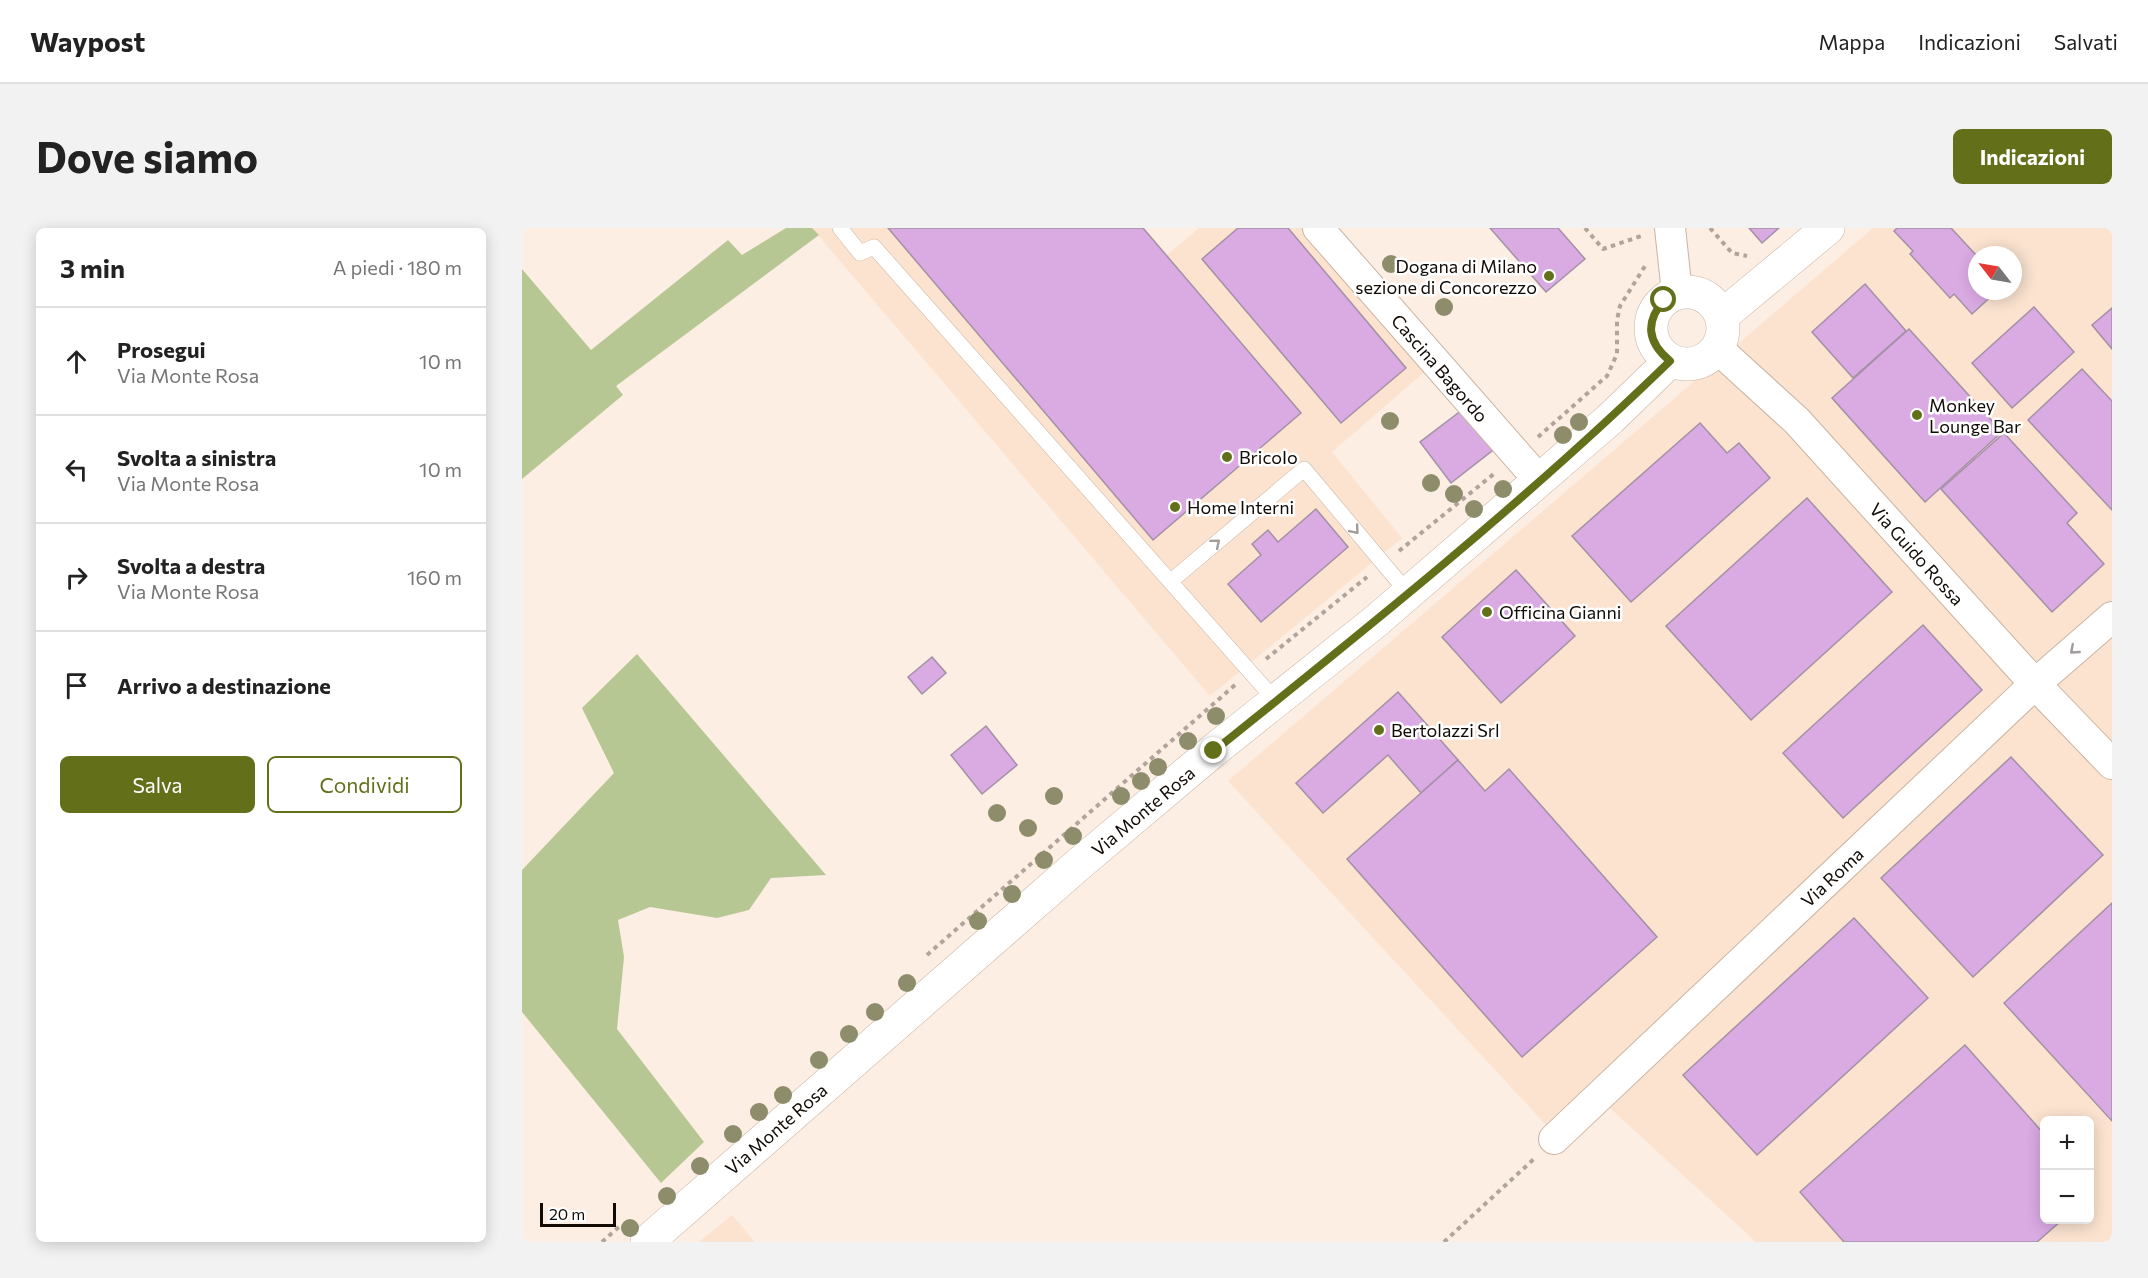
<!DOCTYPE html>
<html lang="it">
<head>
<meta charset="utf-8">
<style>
  body { margin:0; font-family:Commissioner,sans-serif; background:#f2f2f2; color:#222 }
  .controls { position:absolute; right:18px; bottom:18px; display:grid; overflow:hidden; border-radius:9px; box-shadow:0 3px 15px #0003 }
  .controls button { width:54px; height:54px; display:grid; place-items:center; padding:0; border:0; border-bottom:2px solid #e0e0e0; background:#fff; color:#222; font:30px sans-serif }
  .compass { position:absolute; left:1446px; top:18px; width:54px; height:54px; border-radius:50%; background:#fff; box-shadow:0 3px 15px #0003; rotate:301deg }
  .scale { position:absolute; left:18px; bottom:15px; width:76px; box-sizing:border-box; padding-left:6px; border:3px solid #110a05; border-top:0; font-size:16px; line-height:21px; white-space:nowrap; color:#110a05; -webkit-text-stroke:4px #fff; paint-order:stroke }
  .stop { position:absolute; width:18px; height:18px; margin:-14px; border:4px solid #647019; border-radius:50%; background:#fff }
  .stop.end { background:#647019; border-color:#fff; box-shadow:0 2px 6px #0008 }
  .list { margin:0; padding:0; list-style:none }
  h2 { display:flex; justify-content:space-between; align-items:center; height:78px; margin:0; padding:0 24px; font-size:26px }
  h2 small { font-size:20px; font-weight:400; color:#767676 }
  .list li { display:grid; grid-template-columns:39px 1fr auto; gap:18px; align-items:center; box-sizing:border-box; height:108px; padding:0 24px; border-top:2px solid #e0e0e0 }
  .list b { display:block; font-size:22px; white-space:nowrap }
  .list p { margin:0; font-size:20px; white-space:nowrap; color:#767676 }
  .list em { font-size:20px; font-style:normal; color:#767676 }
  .actions { display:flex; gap:12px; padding:18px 24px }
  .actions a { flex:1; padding:14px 0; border:2px solid #647019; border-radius:9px; text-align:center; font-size:21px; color:#647019 }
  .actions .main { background:#647019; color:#fff }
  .icon { flex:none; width:33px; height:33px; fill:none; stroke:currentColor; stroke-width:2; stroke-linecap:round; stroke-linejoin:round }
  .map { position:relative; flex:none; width:1590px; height:1014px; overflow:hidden; border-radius:9px }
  header { display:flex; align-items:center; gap:36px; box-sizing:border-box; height:84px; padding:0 30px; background:#fff; border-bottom:2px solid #e0e0e0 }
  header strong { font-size:28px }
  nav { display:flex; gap:33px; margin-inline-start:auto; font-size:21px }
  .intro { display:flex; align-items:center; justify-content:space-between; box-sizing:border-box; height:144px; padding:0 36px }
  h1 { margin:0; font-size:42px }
  .button { padding:15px 27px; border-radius:9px; background:#647019; color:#fff; font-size:21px; font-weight:700 }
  main { display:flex; gap:36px; padding:0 36px }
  aside { flex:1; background:#fff; border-radius:9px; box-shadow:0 3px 15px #0003 }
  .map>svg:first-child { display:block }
  .built { fill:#fbe3d0; fill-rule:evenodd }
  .green { fill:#b7c794 }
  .building { fill:#daaae3; stroke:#a291a5; stroke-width:1.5 }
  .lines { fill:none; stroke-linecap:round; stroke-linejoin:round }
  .service-casing { stroke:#cab3a1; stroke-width:16 }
  .minor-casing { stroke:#cab3a1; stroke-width:32 }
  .tertiary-casing { stroke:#cab3a1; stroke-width:34 }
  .path { stroke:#b0a49b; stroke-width:4; stroke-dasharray:4.5 4.5; stroke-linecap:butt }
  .service { stroke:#fff; stroke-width:15 }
  .minor { stroke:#fff; stroke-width:30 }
  .tertiary { stroke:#fff; stroke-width:33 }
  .tree { fill:#8d8d6b }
  .oneway { stroke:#a09d9b }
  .route { stroke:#647019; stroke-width:8 }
  .poi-dot { fill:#647019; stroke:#fff; stroke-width:2 }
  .labels { text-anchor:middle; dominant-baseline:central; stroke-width:5; stroke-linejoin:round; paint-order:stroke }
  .poi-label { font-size:18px; fill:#110a05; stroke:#fff; text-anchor:start }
  .street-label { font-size:18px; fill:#110a05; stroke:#fff }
</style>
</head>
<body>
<header>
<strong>Waypost</strong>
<nav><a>Mappa</a><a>Indicazioni</a><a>Salvati</a></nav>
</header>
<div class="intro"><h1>Dove siamo</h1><a class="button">Indicazioni</a></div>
<main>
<aside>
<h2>3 min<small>A piedi · 180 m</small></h2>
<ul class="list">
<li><svg class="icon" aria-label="ahead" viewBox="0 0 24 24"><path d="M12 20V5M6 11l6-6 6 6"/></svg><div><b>Prosegui</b><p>Via Monte Rosa</p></div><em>10 m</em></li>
<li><svg class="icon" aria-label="left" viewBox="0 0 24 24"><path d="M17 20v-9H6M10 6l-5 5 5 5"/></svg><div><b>Svolta a sinistra</b><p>Via Monte Rosa</p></div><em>10 m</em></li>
<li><svg class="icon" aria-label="right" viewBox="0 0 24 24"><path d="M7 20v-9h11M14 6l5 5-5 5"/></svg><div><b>Svolta a destra</b><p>Via Monte Rosa</p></div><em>160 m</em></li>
<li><svg class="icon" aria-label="arrive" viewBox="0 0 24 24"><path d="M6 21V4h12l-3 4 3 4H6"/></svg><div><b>Arrivo a destinazione</b></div></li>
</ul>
<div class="actions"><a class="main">Salva</a><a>Condividi</a></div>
</aside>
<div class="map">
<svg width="1590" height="1014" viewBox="0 0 1590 1014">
  <rect width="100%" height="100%" fill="#fceee3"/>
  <!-- built -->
  <g class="built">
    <polygon points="290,0 621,0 645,27 677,0 783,0 906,141 810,224 880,310 688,468"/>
    <path d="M1351,0H1590V1014H1234L1066,860L1025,898L706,553ZM1455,27H1491V63H1455ZM1522,892H1568V992H1522Z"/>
    <polygon points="210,987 233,1014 177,1014"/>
  </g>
  <!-- green -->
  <g class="green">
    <polygon points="264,0 290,0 297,7 94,158 101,167 0,251 0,41 69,122 206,12 220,27"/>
    <polygon points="115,426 304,647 249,650 227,682 195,690 128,679 96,692 102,729 95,801 182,914 139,955 0,784 0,642 92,545 60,480"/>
  </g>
  <!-- building -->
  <g class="building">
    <polygon points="366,0 621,0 779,185 631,312"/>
    <polygon points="716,0 766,0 884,140 819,195 680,31"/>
    <polygon points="968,0 1036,0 1063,31 1024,64"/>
    <polygon points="1227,0 1257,0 1240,15"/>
    <polygon points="1375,0 1429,0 1455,28 1455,63 1475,63 1450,86 1432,66 1428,70 1388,26 1391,23 1372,3"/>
    <polygon points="1343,56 1384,103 1331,150 1290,104"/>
    <polygon points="1512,79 1552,124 1490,180 1450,135"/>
    <polygon points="1590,80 1590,121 1570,97"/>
    <polygon points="1387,101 1480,204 1403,274 1310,170"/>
    <polygon points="1560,141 1590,173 1590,282 1506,192"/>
    <polygon points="944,179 975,219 929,255 898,214"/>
    <polygon points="1178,195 1205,225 1217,215 1248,250 1109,374 1050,308"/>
    <polygon points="1482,205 1555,285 1545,295 1582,336 1530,384 1419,261"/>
    <polygon points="1285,270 1370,364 1229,492 1144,398"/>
    <polygon points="794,281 826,319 739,394 706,356 739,327 730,316 746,302 756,314"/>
    <polygon points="994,342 1053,408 979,475 920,409"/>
    <polygon points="1401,397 1460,462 1321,590 1261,525"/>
    <polygon points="410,429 424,445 400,466 386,449"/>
    <polygon points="876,464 936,532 899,565 866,527 801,585 774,555"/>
    <polygon points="464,498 495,537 460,566 429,527"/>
    <polygon points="1489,529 1581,627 1451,749 1359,650"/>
    <polygon points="936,532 963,563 987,541 1135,709 1000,829 825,631"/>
    <polygon points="1590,675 1590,893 1482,775"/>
    <polygon points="1332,690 1406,770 1235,927 1161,847"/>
    <polygon points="1443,817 1522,906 1522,992 1540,992 1515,1014 1322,1014 1278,964"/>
  </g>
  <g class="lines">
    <!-- service casing -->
    <g class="service-casing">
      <g id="service">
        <polyline points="318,0 338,25 352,19 754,473"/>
        <polyline points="649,353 782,241 886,365"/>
      </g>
    </g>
    <!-- minor casing -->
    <g class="minor-casing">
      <g id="minor">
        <polyline points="796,0 1017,252"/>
        <polyline points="1148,0 1155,65"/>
        <polyline points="1196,121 1275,193 1513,456 1590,536"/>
        <polyline points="1032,911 1513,456 1590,389"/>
      </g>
    </g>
    <!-- tertiary casing -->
    <g class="tertiary-casing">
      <g id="tertiary">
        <circle cx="1165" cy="100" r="36"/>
        <polyline points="1200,88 1306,0"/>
        <polyline points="125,1014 557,636 691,523 854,393 1088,191 1148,133"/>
      </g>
    </g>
    <!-- path -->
    <g class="path">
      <polyline points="1063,0 1081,21 1122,7"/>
      <polyline points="1188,0 1210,25 1225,28"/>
      <polyline points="1016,209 1085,148 1095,126 1095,92 1098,78 1123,38"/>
      <polyline points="877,323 973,245"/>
      <polyline points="744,431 845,349"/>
      <polyline points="405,727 713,457"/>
      <polyline points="80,1014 100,996"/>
      <polyline points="922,1014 1014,929"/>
    </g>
    <!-- service -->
    <use href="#service" class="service"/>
    <!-- minor -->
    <use href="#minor" class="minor"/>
    <!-- tertiary -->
    <use href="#tertiary" class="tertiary"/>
  </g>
  <!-- trees -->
  <g class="tree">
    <circle cx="869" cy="36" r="9"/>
    <circle cx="922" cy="79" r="9"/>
    <circle cx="868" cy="193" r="9"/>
    <circle cx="1057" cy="194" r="9"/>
    <circle cx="1041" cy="207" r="9"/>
    <circle cx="909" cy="255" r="9"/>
    <circle cx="981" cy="261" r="9"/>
    <circle cx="932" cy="266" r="9"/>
    <circle cx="952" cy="281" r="9"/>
    <circle cx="694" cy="488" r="9"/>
    <circle cx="666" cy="513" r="9"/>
    <circle cx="636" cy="539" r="9"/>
    <circle cx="619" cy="553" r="9"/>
    <circle cx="532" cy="568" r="9"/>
    <circle cx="599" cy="568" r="9"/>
    <circle cx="475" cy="585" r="9"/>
    <circle cx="506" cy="600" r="9"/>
    <circle cx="551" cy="608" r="9"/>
    <circle cx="522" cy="632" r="9"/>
    <circle cx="490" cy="666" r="9"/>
    <circle cx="456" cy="693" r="9"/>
    <circle cx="385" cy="755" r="9"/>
    <circle cx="353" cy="784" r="9"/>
    <circle cx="327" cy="806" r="9"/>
    <circle cx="297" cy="832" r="9"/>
    <circle cx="261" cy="867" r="9"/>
    <circle cx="237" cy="884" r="9"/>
    <circle cx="211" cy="906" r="9"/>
    <circle cx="178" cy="938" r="9"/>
    <circle cx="145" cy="968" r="9"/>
    <circle cx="108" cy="1000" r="9"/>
  </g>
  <!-- one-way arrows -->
  <defs><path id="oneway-chevron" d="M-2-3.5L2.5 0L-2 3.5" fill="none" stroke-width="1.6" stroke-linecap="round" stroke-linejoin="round" transform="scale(1.5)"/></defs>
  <g class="oneway">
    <use href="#oneway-chevron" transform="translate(833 302) rotate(50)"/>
    <use href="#oneway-chevron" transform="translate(694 315) rotate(-40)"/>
    <use href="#oneway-chevron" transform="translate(1552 422) rotate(139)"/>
  </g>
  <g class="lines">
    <!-- route -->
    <path class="route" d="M692,523C848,398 1005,272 1148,133C1125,114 1123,94 1142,72"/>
  </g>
  <!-- markers -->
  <g class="poi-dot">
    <circle cx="1027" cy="48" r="6"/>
    <circle cx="1395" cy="187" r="6"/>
    <circle cx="705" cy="229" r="6"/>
    <circle cx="653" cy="279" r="6"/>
    <circle cx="965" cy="384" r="6"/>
    <circle cx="857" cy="502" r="6"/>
  </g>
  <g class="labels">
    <!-- poi labels -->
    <g class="poi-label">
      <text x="1015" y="38" text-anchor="end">Dogana di Milano<tspan x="1015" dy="21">sezione di Concorezzo</tspan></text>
      <text x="1407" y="177">Monkey<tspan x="1407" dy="21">Lounge Bar</tspan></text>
      <text x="717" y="229">BricoIo</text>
      <text x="665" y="279">Home Interni</text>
      <text x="977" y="384">Officina Gianni</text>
      <text x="869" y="502">Bertolazzi Srl</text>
    </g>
    <!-- street labels -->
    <g class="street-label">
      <text transform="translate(918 140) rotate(49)">Cascina Bagordo</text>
      <text transform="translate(1395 326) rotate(48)">Via Guido Rossa</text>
      <text transform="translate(621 583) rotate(-40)">Via Monte Rosa</text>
      <text transform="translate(1310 649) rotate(-43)">Via Roma</text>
      <text transform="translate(254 901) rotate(-41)">Via Monte Rosa</text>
    </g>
  </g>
</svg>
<div class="controls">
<button>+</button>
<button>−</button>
</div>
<svg class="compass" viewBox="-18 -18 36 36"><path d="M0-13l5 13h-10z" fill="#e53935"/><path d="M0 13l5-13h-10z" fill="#767676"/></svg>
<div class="scale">20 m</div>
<div class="stop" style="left:1142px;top:72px"></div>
<div class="stop end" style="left:692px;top:523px"></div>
</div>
</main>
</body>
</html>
